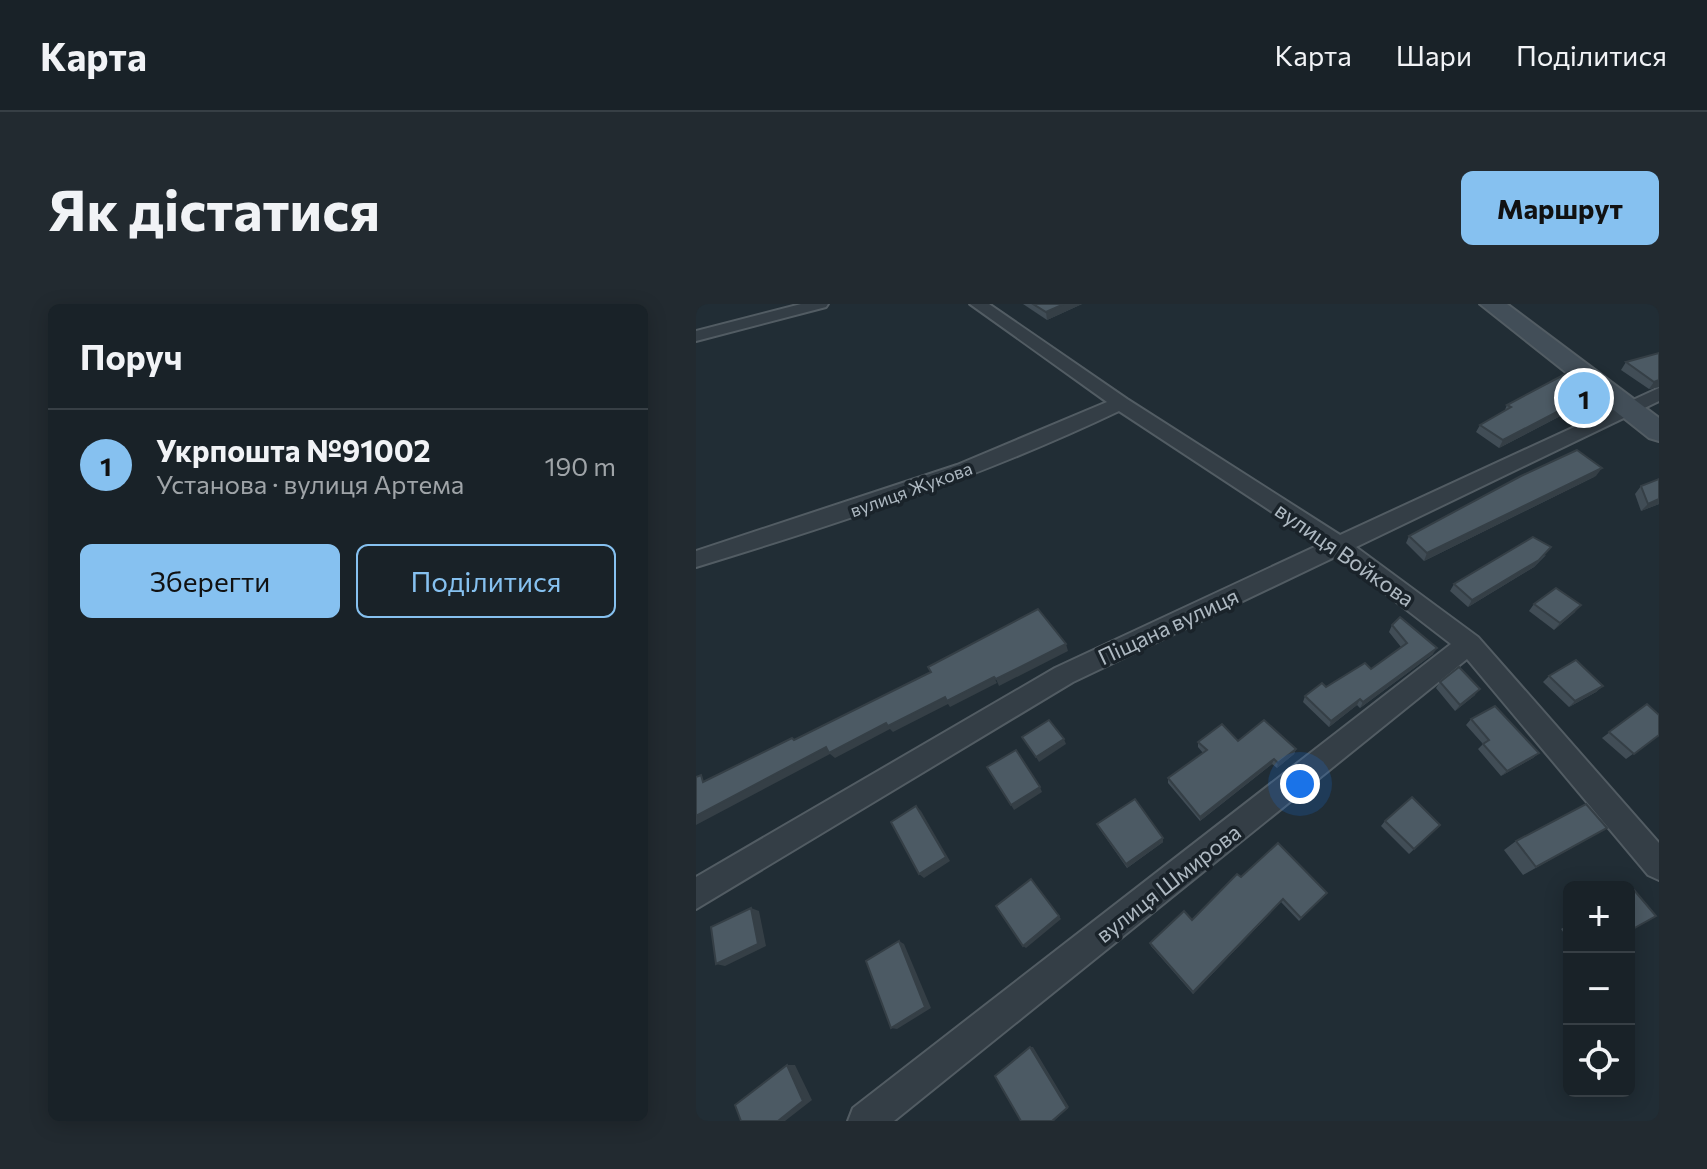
<!DOCTYPE html>
<html lang="uk">
<head>
<meta charset="utf-8">
<style>
  body { margin:0; font-family:Commissioner,sans-serif; background:#222a30; color:#f1f3f6 }
  .controls { position:absolute; right:24px; bottom:24px; display:grid; overflow:hidden; border-radius:12px; box-shadow:0 4px 20px #0003 }
  .controls button { width:72px; height:72px; display:grid; place-items:center; padding:0; border:0; border-bottom:2px solid #373f45; background:#192228; color:#f1f3f6; font:40px sans-serif }
  .you { position:absolute; left:604px; top:480px; width:28px; height:28px; margin:-20px; border:6px solid #fff; border-radius:50%; background:#1a73e8; box-shadow:0 0 0 12px #1a73e833 }
  .badge { display:grid; place-items:center; width:52px; height:52px; border-radius:50%; background:#86c1f0; color:#111; font-size:26px; font-weight:700 }
  .pin { position:absolute; translate:-50% -50%; border:4px solid #fff; box-shadow:0 2px 8px #0006 }
  .list { margin:0; padding:0; list-style:none }
  h2 { display:flex; justify-content:space-between; align-items:center; height:104px; margin:0; padding:0 32px; font-size:34px }
  h2 small { font-size:26px; font-weight:400; color:#9fa4a8 }
  .list li { display:grid; grid-template-columns:52px 1fr auto; gap:24px; align-items:center; box-sizing:border-box; height:112px; padding:0 32px; border-top:2px solid #373f45 }
  .list b { display:block; font-size:30px; white-space:nowrap }
  .list p { margin:0; font-size:26px; white-space:nowrap; color:#9fa4a8 }
  .list em { font-size:26px; font-style:normal; color:#9fa4a8 }
  .actions { display:flex; gap:16px; padding:24px 32px }
  .actions a { flex:1; padding:18px 0; border:2px solid #86c1f0; border-radius:12px; text-align:center; font-size:28px; color:#86c1f0 }
  .actions .main { background:#86c1f0; color:#111 }
  .icon { flex:none; width:44px; height:44px; fill:none; stroke:currentColor; stroke-width:2; stroke-linecap:round; stroke-linejoin:round }
  .map { position:relative; flex:none; width:963px; height:817px; overflow:hidden; border-radius:12px }
  header { display:flex; align-items:center; gap:48px; box-sizing:border-box; height:112px; padding:0 40px; background:#192228; border-bottom:2px solid #373f45 }
  header strong { font-size:38px }
  nav { display:flex; gap:44px; margin-inline-start:auto; font-size:28px }
  .intro { display:flex; align-items:center; justify-content:space-between; box-sizing:border-box; height:192px; padding:0 48px }
  h1 { margin:0; font-size:56px }
  .button { padding:20px 36px; border-radius:12px; background:#86c1f0; color:#111; font-size:28px; font-weight:700 }
  main { display:flex; gap:48px; padding:0 48px }
  aside { flex:1; background:#192228; border-radius:12px; box-shadow:0 4px 20px #0003 }
  .map>svg:first-child { display:block }
  .lines { fill:none; stroke-linecap:round; stroke-linejoin:round }
  .street-casing { stroke:#525c63; stroke-width:4 }
  .secondary-casing { stroke:#525c63; stroke-width:4 }
  .street { fill:#343e46; fill-rule:evenodd }
  .secondary { fill:#424e58; fill-rule:evenodd }
  .wall { fill:#414d56 }
  .shaded-wall { fill:#353f46 }
  .building { fill:#4c5a64; stroke:#353f46; stroke-width:2 }
  .labels { text-anchor:middle; dominant-baseline:central; stroke-width:7; stroke-linejoin:round; paint-order:stroke }
  .far-street-label { font-size:18px; fill:#aeb9c2; stroke:#1a232a }
  .street-label { font-size:22px; fill:#aeb9c2; stroke:#1a232a }
</style>
</head>
<body>
<header>
<strong>Карта</strong>
<nav><a>Карта</a><a>Шари</a><a>Поділитися</a></nav>
</header>
<div class="intro"><h1>Як дістатися</h1><a class="button">Маршрут</a></div>
<main>
<aside>
<h2>Поруч<small></small></h2>
<ul class="list">
<li><span class="badge">1</span><div><b>Укрпошта №91002</b><p>Установа · вулиця Артема</p></div><em>190 m</em></li>
</ul>
<div class="actions"><a class="main">Зберегти</a><a>Поділитися</a></div>
</aside>
<div class="map">
<svg width="963" height="817" viewBox="0 0 963 817">
  <rect width="100%" height="100%" fill="#212d35"/>
  <g class="lines">
    <!-- street casing -->
    <g class="street-casing">
      <g id="street">
        <polygon points="105,0 132,0 130,3 0,37 0,27"/>
        <path d="M274,0H293L431,95L644,231L963,84V97L660,243L782,333L963,539V576L952,571L771,355L198,817H152L157,804L755,340L641,252L377,378L0,605V573L359,364L625,240L423,107C287,172 144,219 0,263V247L261,161L411,98Z"/>
      </g>
    </g>
    <!-- secondary casing -->
    <g class="secondary-casing">
      <polygon id="secondary" points="784,0 811,0 963,114 963,137 953,134"/>
    </g>
    <!-- street -->
    <use href="#street" class="street"/>
    <!-- secondary -->
    <use href="#secondary" class="secondary"/>
  </g>
  <!-- wall -->
  <g class="wall">
    <polygon points="327,0 386,0 351,16"/>
    <polygon points="963,49 963,83 953,85 925,66 930,58"/>
    <polygon points="899,88 895,96 803,144 780,128 784,121 808,108 811,101"/>
    <polygon points="900,172 728,257 710,239 713,232"/>
    <polygon points="945,182 963,200 945,207 939,190"/>
    <polygon points="850,251 838,263 772,303 754,287 758,280"/>
    <polygon points="838,300 879,308 858,326 833,307"/>
    <polygon points="696,321 737,350 664,404 661,401 633,423 607,398 609,392 675,365 705,343 693,328"/>
    <polygon points="853,372 907,382 900,388 873,403 847,378"/>
    <polygon points="744,378 779,391 759,407 740,384"/>
    <polygon points="951,400 963,431 930,455 906,434"/>
    <polygon points="775,415 843,449 837,454 805,472 782,445 787,440 770,421"/>
    <polygon points="542,437 600,445 598,450 581,464 576,460 504,517 472,479 472,474 507,449 502,443 502,438"/>
    <polygon points="689,517 744,521 713,550 685,522"/>
    <polygon points="401,520 467,534 467,538 431,564 403,524"/>
    <polygon points="895,533 827,571 808,546 820,537"/>
    <polygon points="545,573 631,589 603,617 585,598 497,690 455,642 454,639 496,616"/>
    <polygon points="873,620 873,636 865,625"/>
  </g>
  <!-- shaded-wall -->
  <g class="shaded-wall">
    <polygon points="368,0 386,0 351,16 350,8"/>
    <polygon points="963,76 963,83 953,85 958,78"/>
    <polygon points="899,88 895,96 803,144 807,136"/>
    <polygon points="906,164 900,172 728,257 731,249"/>
    <polygon points="963,195 963,200 945,207 952,200"/>
    <polygon points="855,243 838,263 772,303 776,296"/>
    <polygon points="885,301 879,308 858,326 864,319"/>
    <polygon points="370,340 372,347 303,382 300,375"/>
    <polygon points="741,344 737,350 664,404 667,398"/>
    <polygon points="298,373 301,379 254,403 252,400 197,428 194,425 139,454 134,450 0,521 0,512 130,443"/>
    <polygon points="907,382 900,388 873,403 879,397"/>
    <polygon points="784,385 779,391 759,407 764,401"/>
    <polygon points="664,395 661,401 633,423 635,417"/>
    <polygon points="368,435 370,440 343,458 340,453"/>
    <polygon points="600,445 598,450 581,464 582,459"/>
    <polygon points="843,449 837,454 805,472 811,467"/>
    <polygon points="578,455 576,460 504,517 504,513"/>
    <polygon points="344,483 346,488 318,506 315,501"/>
    <polygon points="220,502 225,507 254,557 228,574 223,570"/>
    <polygon points="467,534 467,538 431,564 430,560"/>
    <polygon points="587,595 585,598 497,690 497,688"/>
    <polygon points="55,604 63,607 70,642 29,662 20,660"/>
    <polygon points="363,612 365,615 330,644 327,642"/>
    <polygon points="203,637 208,640 235,704 201,725 195,724"/>
    <polygon points="334,743 337,743 373,803 358,817 356,817"/>
    <polygon points="91,761 99,761 116,796 89,817 82,817"/>
  </g>
  <!-- building -->
  <g class="building">
    <polygon points="337,0 368,0 350,8"/>
    <polygon points="963,49 963,76 958,78 930,58"/>
    <polygon points="873,68 899,88 807,136 784,121 815,103 811,101"/>
    <polygon points="881,146 906,164 731,249 713,232 825,172"/>
    <polygon points="963,175 963,195 952,200 945,182"/>
    <polygon points="837,233 855,243 843,256 776,296 758,280"/>
    <polygon points="860,284 885,301 864,319 838,300"/>
    <polygon points="342,305 370,340 300,375 298,373 251,397 249,393 192,422 190,419 133,449 130,443 0,512 0,473 5,471 7,478 96,434 98,436 235,368 232,363"/>
    <polygon points="704,313 741,344 667,398 664,395 635,417 609,392 626,379 630,383 669,359 675,365 711,339 696,321"/>
    <polygon points="880,356 907,382 879,397 853,372"/>
    <polygon points="763,363 784,385 764,401 744,378"/>
    <polygon points="951,400 963,411 963,431 938,450 913,428"/>
    <polygon points="799,402 843,449 811,467 787,440 793,436 775,415"/>
    <polygon points="353,416 368,435 340,453 326,433"/>
    <polygon points="568,416 600,445 582,459 578,455 504,513 472,474 511,446 502,438 526,420 542,437"/>
    <polygon points="320,446 344,483 315,501 291,463"/>
    <polygon points="716,493 744,521 718,545 689,517"/>
    <polygon points="439,495 467,534 430,560 401,520"/>
    <polygon points="890,500 911,524 840,563 820,537"/>
    <polygon points="220,502 250,553 223,570 195,518"/>
    <polygon points="582,539 631,589 605,614 587,595 497,688 454,639 488,607 496,616 541,570 545,573"/>
    <polygon points="335,575 363,612 327,642 300,602"/>
    <polygon points="938,586 960,612 933,627 933,588"/>
    <polygon points="55,604 62,640 20,660 15,623"/>
    <polygon points="203,637 229,703 195,724 170,657"/>
    <polygon points="334,743 371,804 356,817 325,817 299,772"/>
    <polygon points="91,761 107,797 82,817 45,817 39,801"/>
  </g>
  <g class="labels">
    <!-- far-street labels -->
    <g class="far-street-label">
      <text transform="translate(215 185) rotate(-20)">вулиця Жукова</text>
    </g>
    <!-- street labels -->
    <g class="street-label">
      <text transform="translate(649 250) rotate(35)">вулиця Войкова</text>
      <text transform="translate(472 322) rotate(-25)">Піщана вулиця</text>
      <text transform="translate(472 579) rotate(-38)">вулиця Шмирова</text>
    </g>
  </g>
</svg>
<div class="controls">
<button>+</button>
<button>−</button>
<button><svg class="icon" aria-label="locate" viewBox="0 0 24 24"><circle cx="12" cy="12" r="6"/><path d="M12 2v4M12 18v4M2 12h4M18 12h4"/></svg></button>
</div>
<div class="you"></div>
<div class="pin badge" style="left:888px;top:94px">1</div>
</div>
</main>
</body>
</html>
